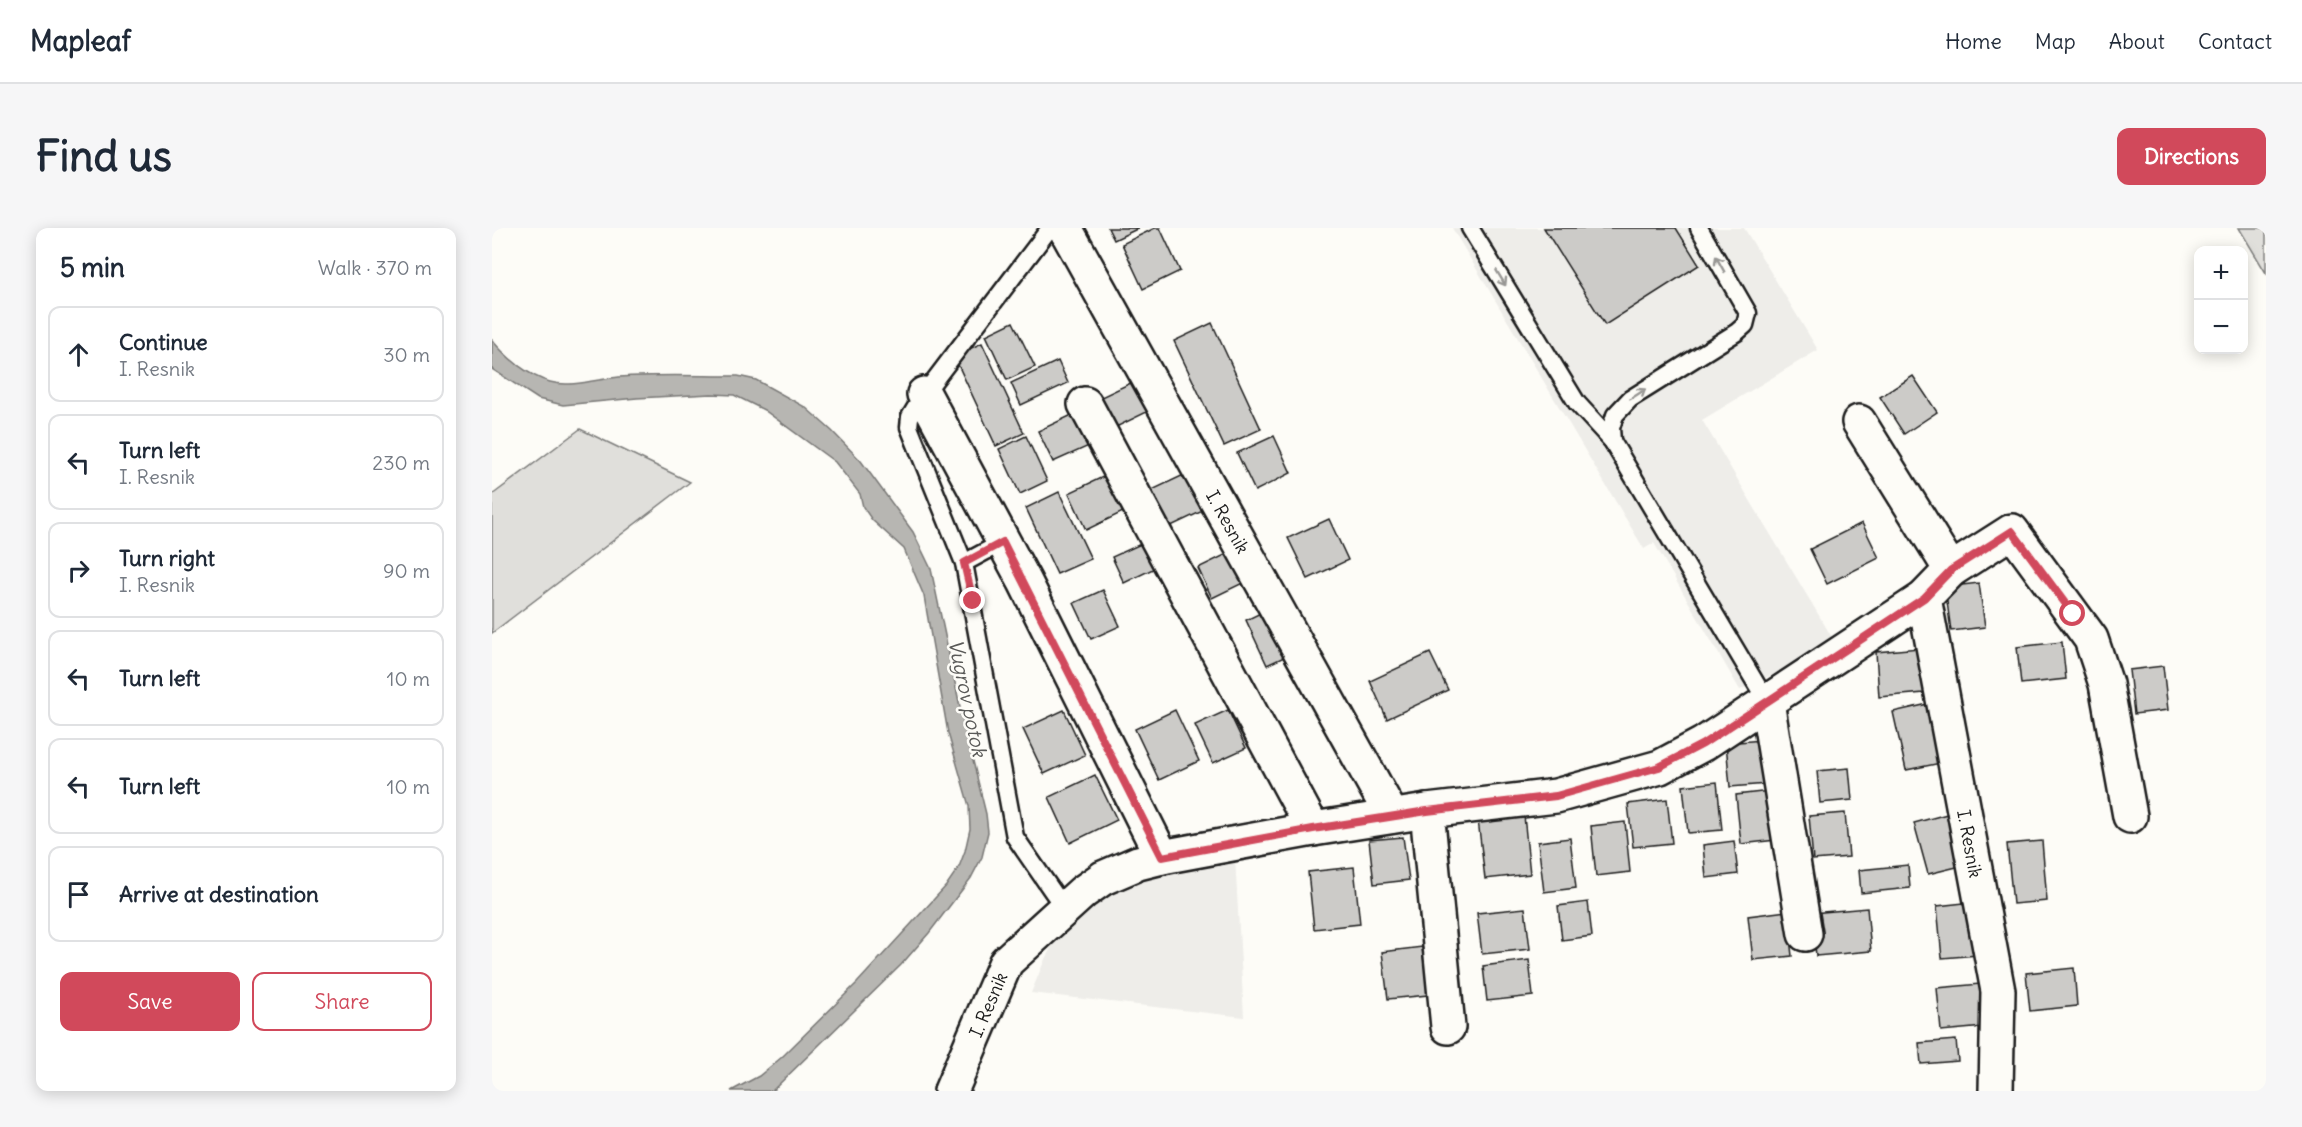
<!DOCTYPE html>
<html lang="en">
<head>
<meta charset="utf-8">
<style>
  body { margin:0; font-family:Delius,sans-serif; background:#f6f6f7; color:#1f2937 }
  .controls { position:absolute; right:18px; top:18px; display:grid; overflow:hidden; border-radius:12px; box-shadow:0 3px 15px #0003 }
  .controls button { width:54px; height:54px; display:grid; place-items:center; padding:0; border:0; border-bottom:2px solid #e0e1e3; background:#fff; color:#1f2937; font:30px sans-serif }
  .stop { position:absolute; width:18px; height:18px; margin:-14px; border:4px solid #d1495b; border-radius:50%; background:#fff }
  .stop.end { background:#d1495b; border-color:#fff; box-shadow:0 2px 6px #0008 }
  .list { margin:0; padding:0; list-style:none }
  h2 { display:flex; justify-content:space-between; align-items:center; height:78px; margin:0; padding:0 24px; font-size:26px }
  h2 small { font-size:20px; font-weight:400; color:#747a83 }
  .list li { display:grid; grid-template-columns:39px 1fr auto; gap:18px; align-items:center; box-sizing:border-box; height:96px; margin:0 12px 12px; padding:0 12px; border:2px solid #e0e1e3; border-radius:12px }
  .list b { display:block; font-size:22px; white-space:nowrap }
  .list p { margin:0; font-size:20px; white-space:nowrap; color:#747a83 }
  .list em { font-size:20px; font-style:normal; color:#747a83 }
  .actions { display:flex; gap:12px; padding:18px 24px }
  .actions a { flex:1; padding:14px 0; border:2px solid #d1495b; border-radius:12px; text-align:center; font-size:21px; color:#d1495b }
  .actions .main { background:#d1495b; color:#fff }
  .icon { flex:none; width:33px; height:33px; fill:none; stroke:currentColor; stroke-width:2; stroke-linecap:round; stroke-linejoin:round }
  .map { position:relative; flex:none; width:1774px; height:863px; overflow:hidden; border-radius:12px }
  header { display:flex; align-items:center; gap:36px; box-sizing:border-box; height:84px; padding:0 30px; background:#fff; border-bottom:2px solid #e0e1e3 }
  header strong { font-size:28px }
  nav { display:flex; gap:33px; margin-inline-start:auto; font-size:21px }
  .intro { display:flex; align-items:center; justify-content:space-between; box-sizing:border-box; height:144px; padding:0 36px }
  h1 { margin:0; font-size:42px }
  .button { padding:15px 27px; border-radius:12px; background:#d1495b; color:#fff; font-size:21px; font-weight:700 }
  main { display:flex; gap:36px; padding:0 36px }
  aside { flex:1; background:#fff; border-radius:12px; box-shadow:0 3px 15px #0003 }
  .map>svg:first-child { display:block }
  .built { fill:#eeede9 }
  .green { fill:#e0dfdb; stroke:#7e7e7c; stroke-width:1.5 }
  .water { fill:#b7b6b2; stroke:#797876; stroke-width:1.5 }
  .building { fill:#cccbc8; stroke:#1c1c1c; stroke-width:1.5 }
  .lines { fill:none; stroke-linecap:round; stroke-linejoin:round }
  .lane-casing { stroke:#1c1c1c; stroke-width:21 }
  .street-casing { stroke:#1c1c1c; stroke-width:38 }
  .lane { stroke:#fdfcf7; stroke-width:16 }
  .street { stroke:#fdfcf7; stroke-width:33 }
  .oneway { stroke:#989794 }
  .route { stroke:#d1495b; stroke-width:8 }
  .labels { text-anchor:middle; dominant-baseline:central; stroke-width:5; stroke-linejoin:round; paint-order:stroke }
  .street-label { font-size:18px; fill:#1c1c1c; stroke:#fdfcf7 }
  .water-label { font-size:20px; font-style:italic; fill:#5a5a58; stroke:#fdfcf7 }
</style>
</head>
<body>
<header>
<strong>Mapleaf</strong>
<nav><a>Home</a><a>Map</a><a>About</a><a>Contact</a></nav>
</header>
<div class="intro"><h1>Find us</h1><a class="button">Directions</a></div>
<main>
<aside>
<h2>5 min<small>Walk · 370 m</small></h2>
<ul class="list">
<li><svg class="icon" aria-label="ahead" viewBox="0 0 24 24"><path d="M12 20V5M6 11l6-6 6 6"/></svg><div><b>Continue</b><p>I. Resnik</p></div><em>30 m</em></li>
<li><svg class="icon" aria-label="left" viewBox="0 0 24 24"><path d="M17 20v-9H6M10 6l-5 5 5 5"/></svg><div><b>Turn left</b><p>I. Resnik</p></div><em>230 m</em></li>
<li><svg class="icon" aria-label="right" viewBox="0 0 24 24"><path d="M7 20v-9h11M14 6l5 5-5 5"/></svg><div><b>Turn right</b><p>I. Resnik</p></div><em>90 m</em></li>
<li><svg class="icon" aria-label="left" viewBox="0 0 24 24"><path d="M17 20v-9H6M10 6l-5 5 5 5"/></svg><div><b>Turn left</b></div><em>10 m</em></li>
<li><svg class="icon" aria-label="left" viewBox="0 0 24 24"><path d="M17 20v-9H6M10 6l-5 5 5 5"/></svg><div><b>Turn left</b></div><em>10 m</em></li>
<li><svg class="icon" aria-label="arrive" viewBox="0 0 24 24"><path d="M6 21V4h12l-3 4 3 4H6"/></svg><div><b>Arrive at destination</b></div></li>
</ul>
<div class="actions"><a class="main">Save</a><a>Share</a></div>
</aside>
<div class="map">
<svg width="1774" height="863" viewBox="0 0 1774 863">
  <rect width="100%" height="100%" fill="#fdfcf7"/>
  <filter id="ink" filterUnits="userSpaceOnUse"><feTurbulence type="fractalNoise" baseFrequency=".0167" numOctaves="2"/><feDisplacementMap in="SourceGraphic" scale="12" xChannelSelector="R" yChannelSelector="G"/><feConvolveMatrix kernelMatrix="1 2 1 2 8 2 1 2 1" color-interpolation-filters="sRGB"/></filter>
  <g filter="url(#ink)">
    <!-- built -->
    <g class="built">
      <polygon points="960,0 1252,0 1326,122 1210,192 1341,411 1294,440 1248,462 1162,315 1152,321"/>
      <polygon points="743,629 752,789 539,765 553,731 562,714 600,673 650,647"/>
    </g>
    <!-- green -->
    <g class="green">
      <polygon points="1747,0 1774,0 1774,45"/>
      <polygon points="88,201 198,254 0,405 0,267"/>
    </g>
    <!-- water -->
    <path class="water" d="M0,112C14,129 36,148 58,154C79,160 106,151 127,149C166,146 207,148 246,148L264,152L313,179L340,203L369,233L421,304L439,341L470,488L494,586L496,604L490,629L479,650L437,705L409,737L280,863H239L267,848L290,829L365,755L454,658L467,639L473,623L478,601L477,578L456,505L432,368L412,321L380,292L371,279L368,266L343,234L272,182L242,167L219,166L145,170L71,177L46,171L0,141Z"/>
    <!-- building -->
    <g class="building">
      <polygon points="616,0 647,0 622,12"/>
      <polygon points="663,0 668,0 688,43 651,61 630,16"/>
      <polygon points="1052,0 1184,0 1207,37 1113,97"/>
      <polygon points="521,94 543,139 515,152 494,107"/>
      <polygon points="720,95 769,201 732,218 682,113"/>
      <polygon points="490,115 532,205 504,218 462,128"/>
      <polygon points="566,133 576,155 529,177 519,155"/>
      <polygon points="1421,148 1445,184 1412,206 1388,169"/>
      <polygon points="647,151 661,181 620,201 605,171"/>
      <polygon points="582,186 597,218 561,234 546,203"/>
      <polygon points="534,208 555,253 528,266 507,221"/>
      <polygon points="782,208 799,245 763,263 745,225"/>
      <polygon points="698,244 715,281 677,299 660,262"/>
      <polygon points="615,247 633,283 594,302 577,265"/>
      <polygon points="567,264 599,331 565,346 534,280"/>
      <polygon points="837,291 856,332 816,351 796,310"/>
      <polygon points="1370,295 1387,330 1335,356 1318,321"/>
      <polygon points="651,315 663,340 632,355 620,329"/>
      <polygon points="741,323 755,353 720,370 706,340"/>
      <polygon points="1487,355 1493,399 1459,403 1453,359"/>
      <polygon points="611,362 628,398 599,411 582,375"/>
      <polygon points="781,379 803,424 775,437 754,392"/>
      <polygon points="1570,414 1574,451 1529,456 1525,419"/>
      <polygon points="1427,420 1432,465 1387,469 1384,424"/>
      <polygon points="938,425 956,462 895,491 878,453"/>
      <polygon points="1671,438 1676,482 1642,486 1637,442"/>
      <polygon points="1436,476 1449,535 1414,542 1401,484"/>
      <polygon points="572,482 593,527 552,546 531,501"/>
      <polygon points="683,482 707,533 667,552 643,501"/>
      <polygon points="736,482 754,520 721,535 703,497"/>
      <polygon points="1271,512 1275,556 1238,559 1234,515"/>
      <polygon points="1357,540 1360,572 1328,575 1325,543"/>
      <polygon points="603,547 625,592 578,615 557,569"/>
      <polygon points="1225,554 1230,602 1196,605 1191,558"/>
      <polygon points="1278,563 1284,612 1249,616 1244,567"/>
      <polygon points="1175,571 1180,615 1141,619 1136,576"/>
      <polygon points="1031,578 1038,646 993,651 985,583"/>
      <polygon points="1353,585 1357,629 1321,632 1317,588"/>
      <polygon points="1459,585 1473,637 1436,646 1422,595"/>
      <polygon points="1133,594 1138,644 1104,648 1099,598"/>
      <polygon points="911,609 917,652 882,656 877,612"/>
      <polygon points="1078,610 1084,660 1052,664 1046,614"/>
      <polygon points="1242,613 1246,646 1214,650 1211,617"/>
      <polygon points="1550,613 1555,673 1521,676 1515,616"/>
      <polygon points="1416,637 1418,660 1369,665 1367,642"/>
      <polygon points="862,639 868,696 822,701 816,644"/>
      <polygon points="1096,674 1100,708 1070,712 1066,678"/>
      <polygon points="1481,674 1486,727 1450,730 1445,678"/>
      <polygon points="1033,680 1038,721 990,726 985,685"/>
      <polygon points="1375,680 1379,723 1324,728 1320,685"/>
      <polygon points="1295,683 1300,728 1261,732 1256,688"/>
      <polygon points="930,719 936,767 896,771 890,724"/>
      <polygon points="1037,732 1041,768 995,773 991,738"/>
      <polygon points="1582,740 1585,778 1538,783 1534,745"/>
      <polygon points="1488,756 1492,799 1449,803 1445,760"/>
      <polygon points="1464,812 1466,833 1429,836 1427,815"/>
    </g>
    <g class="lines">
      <!-- lane casing -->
      <g class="lane-casing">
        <g id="lane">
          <polyline points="558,0 432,166 418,189 417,199 472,335 523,609 572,680"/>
          <polyline points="978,0 1085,175 1120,213 1275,474"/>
          <polyline points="1120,213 1119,200 1123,187 1138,171 1245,104 1253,97 1256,85 1207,0"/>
          <polyline points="472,335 511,314"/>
        </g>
      </g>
      <!-- street casing -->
      <g class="street-casing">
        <g id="street">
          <path id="s1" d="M573,0L900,588"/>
          <polyline points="432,166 533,354 670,629"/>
          <polyline points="593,176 821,601"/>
          <polyline points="1459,342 1520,303 1599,411 1614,456 1638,588"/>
          <path id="s2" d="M1432,370L1506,763L1504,863"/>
          <polyline points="1275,474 1313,706"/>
          <polyline points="935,583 956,799"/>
          <path id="s3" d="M459,863L514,734L591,664L611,650L646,635L670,629L821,601L935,583L1064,568L1168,539L1211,516L1432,370L1459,342L1367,194"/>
        </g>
      </g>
      <!-- lane -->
      <use href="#lane" class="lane"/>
      <!-- street -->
      <use href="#street" class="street"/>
    </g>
    <!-- one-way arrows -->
    <defs><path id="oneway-shaft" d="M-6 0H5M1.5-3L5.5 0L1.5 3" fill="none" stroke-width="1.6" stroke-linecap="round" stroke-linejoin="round" transform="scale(1.5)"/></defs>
    <g class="oneway">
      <use href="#oneway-shaft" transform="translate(1228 36) rotate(-119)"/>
      <use href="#oneway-shaft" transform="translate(1009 50) rotate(59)"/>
      <use href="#oneway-shaft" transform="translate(1146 166) rotate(-33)"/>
    </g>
  </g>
  <g class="lines" filter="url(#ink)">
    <!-- route -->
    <polyline class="route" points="481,373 472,335 511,314 670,629 821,601 935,583 1064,568 1167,539 1211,516 1432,370 1459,342 1520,303 1581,386"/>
  </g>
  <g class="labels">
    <!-- street labels -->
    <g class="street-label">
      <text stroke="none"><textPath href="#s1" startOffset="336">I. Resnik</textPath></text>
      <text stroke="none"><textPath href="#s2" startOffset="250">I. Resnik</textPath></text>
      <text stroke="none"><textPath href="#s3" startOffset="94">I. Resnik</textPath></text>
    </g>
    <!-- water labels -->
    <g class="water-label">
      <text transform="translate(476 470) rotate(78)">Vugrov potok</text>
    </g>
  </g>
</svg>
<div class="controls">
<button>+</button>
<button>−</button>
</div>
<div class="stop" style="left:1581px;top:386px"></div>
<div class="stop end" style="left:481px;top:373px"></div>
</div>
</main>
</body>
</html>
